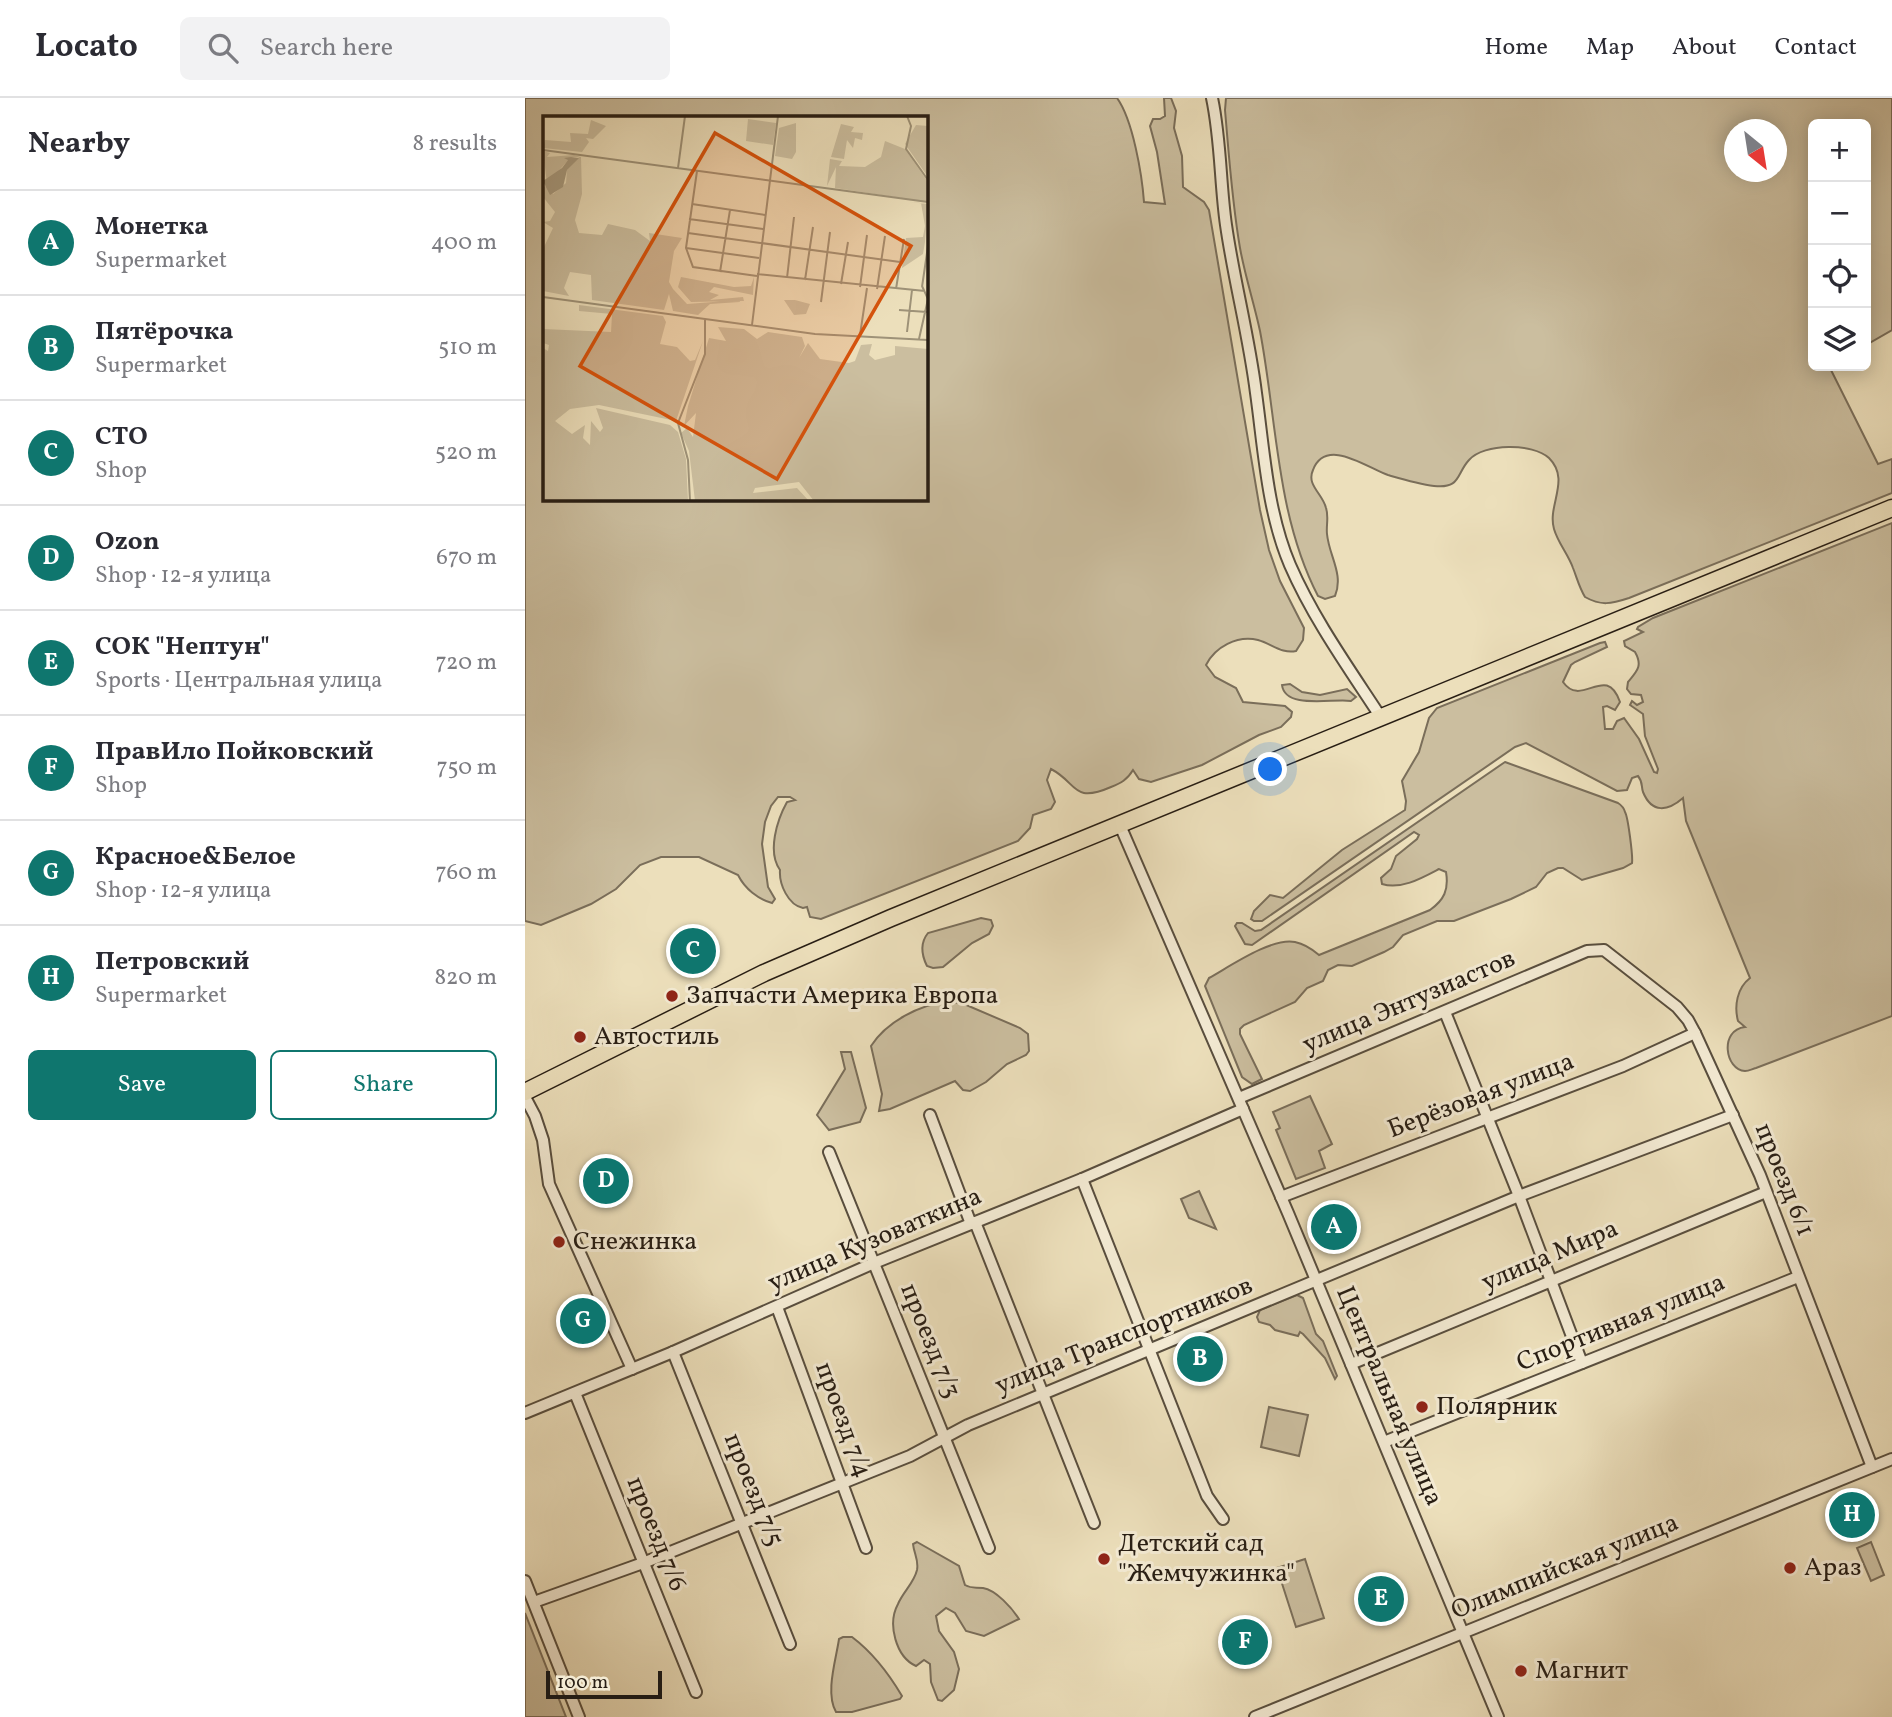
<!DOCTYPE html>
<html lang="en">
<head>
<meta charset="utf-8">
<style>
  body { margin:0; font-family:Vollkorn,serif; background:#f2f2f3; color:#2b2b33 }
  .controls { position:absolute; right:21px; top:21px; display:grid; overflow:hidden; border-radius:10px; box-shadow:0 4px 18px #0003 }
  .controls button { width:63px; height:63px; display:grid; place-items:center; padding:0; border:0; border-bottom:2px solid #e1e1e2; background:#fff; color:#2b2b33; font:35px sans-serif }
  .compass { position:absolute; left:1199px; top:21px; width:63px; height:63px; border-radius:50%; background:#fff; box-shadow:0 4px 18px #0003; rotate:150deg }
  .scale { position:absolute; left:21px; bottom:18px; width:116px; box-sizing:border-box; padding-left:7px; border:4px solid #281e14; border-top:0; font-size:19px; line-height:24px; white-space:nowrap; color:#281e14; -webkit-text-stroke:5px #f3ead3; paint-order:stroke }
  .you { position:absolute; left:746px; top:672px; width:24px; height:24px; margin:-18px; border:5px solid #fff; border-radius:50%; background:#1a73e8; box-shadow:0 0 0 10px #1a73e833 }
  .badge { display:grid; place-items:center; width:46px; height:46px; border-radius:50%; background:#0f766e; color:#fff; font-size:23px; font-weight:700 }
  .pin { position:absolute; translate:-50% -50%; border:4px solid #fff; box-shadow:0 2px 7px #0006 }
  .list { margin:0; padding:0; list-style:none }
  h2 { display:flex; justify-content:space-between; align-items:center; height:91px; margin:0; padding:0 28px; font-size:30px }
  h2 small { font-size:23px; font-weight:400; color:#7c7c81 }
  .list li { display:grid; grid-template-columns:46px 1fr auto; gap:21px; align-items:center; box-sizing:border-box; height:105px; padding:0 28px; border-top:2px solid #e1e1e2 }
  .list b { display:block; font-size:26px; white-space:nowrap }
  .list p { margin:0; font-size:23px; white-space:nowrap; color:#7c7c81 }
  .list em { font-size:23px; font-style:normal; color:#7c7c81 }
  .actions { display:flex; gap:14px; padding:21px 28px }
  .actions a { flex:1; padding:16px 0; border:2px solid #0f766e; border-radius:10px; text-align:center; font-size:24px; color:#0f766e }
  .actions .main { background:#0f766e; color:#fff }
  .icon { flex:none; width:38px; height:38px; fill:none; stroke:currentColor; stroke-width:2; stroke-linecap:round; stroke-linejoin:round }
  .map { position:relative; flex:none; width:1367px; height:1619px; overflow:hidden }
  header { display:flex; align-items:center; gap:42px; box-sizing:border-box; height:98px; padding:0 35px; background:#fff; border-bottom:2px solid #e1e1e2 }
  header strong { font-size:33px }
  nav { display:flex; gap:38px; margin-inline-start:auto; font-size:24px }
  .search { width:490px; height:63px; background:#f2f2f3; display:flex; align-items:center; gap:18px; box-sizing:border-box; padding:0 24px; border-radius:10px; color:#7c7c81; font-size:26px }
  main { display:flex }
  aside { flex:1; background:#fff }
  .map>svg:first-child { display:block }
  .green { fill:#cbbe9f; stroke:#7a6e5a; stroke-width:2; fill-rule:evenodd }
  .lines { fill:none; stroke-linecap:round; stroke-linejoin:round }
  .minor-casing { stroke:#594e3e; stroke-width:14 }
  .highway-casing { stroke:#281e14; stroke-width:19 }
  .minor { stroke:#f3ead3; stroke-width:10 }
  .highway { stroke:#ecdfbb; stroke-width:16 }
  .poi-dot { fill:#8f2418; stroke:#f3ead3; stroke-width:2.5 }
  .labels { text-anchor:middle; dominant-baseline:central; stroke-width:6; stroke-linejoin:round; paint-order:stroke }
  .poi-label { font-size:26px; fill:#281e14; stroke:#f3ead3; text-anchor:start }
  .street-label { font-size:26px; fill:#281e14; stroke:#f3ead3 }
  .inset-road { fill:none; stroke:#9e9278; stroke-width:2 }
  .view { fill:#d5530d; fill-opacity:0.15; stroke:#d5530d; stroke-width:3.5 }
  .inset-edge { fill:none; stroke:#281e14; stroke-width:3.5 }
</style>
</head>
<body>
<header>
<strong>Locato</strong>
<div class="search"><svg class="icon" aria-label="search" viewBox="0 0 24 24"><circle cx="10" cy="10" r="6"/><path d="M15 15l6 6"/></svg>Search here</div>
<nav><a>Home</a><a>Map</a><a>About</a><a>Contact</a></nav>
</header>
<main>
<aside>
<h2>Nearby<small>8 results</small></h2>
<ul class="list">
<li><span class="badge">A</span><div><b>Монетка</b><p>Supermarket</p></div><em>400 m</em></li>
<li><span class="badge">B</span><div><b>Пятёрочка</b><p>Supermarket</p></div><em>510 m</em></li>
<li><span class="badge">C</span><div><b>СТО</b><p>Shop</p></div><em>520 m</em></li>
<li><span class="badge">D</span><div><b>Ozon</b><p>Shop · 12-я улица</p></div><em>670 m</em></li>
<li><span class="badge">E</span><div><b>СОК &quot;Нептун&quot;</b><p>Sports · Центральная улица</p></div><em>720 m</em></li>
<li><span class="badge">F</span><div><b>ПравИло Пойковский</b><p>Shop</p></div><em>750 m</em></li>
<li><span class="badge">G</span><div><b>Красное&amp;Белое</b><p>Shop · 12-я улица</p></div><em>760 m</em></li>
<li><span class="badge">H</span><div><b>Петровский</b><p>Supermarket</p></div><em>820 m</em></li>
</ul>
<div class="actions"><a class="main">Save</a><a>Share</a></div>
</aside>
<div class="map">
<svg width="1367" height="1619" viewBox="0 0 1367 1619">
  <rect width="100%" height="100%" fill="#ecdfbb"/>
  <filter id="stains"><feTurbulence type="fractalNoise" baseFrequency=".00286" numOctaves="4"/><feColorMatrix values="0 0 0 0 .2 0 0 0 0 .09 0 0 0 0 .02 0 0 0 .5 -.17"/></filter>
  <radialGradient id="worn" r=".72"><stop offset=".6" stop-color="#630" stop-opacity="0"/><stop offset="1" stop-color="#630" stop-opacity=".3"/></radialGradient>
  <!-- green -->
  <g class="green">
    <path d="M0,0H592C608,22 617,77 619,104L640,106L632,54L625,28L628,21H635L640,18L639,0H646L651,13L649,30L657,58L658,89L679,104L684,112L735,412L744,452L755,483L779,530L778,542L771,553C757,556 747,546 733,542C712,537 690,549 681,567L690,579L711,590L718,604L760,608L767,614L766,619L756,629L734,637L677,667L626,684L614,681L608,672C602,682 596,685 586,689C547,706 553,685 526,671L522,682L530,704L526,711L508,717L505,730L493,743L296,821L285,819L282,809L278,810C263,807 254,786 255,772C242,754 252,722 262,704L270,702L265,699H253L246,708L240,724L237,746L243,789L250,801L247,805C233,801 220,791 213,777L174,759H136L115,767L91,791L66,806L16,827L0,823ZM19,19H401V401H19Z"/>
    <path d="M701,0H1367V232L1341,247V26H1288V268H1304L1353,366L1367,361V395L1104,500C1086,506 1076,508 1060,499C1054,489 1052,480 1048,470C1043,456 1033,445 1029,431C1022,407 1046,382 1024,360C1008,345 959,345 944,362C931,376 936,391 909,388C894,386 877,381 863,377C844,371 801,338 788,372C781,387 798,396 801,410C804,418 801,428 802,436C804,458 819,476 810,498L800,501L793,498C751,417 752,322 735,233C729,205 720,178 715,150C707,104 704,58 700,12ZM1210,32H1252V74H1210Z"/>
    <path d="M1367,425V918L1231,970C1227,971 1224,973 1220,973C1200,972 1194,932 1220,929L1213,923C1209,908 1212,890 1225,880L1161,723L1158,700C1143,713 1127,716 1118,694C1116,688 1118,684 1113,678L1107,680L1102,692L1092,693L1001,645L990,649L737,823H729L726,821L729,813L745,797L758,800L817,752L880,712L881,703L877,683L894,654L904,620L912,610L1075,545L1080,544L1082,549L1050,564L1046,567L1038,584C1057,611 1081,564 1095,604L1090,612L1082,608L1078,609L1080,631H1088L1092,623L1099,620L1114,641L1129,674L1132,675L1133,671L1120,638L1118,616L1105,607L1107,603L1112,607L1118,604L1116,597L1106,596L1102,591L1103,584C1112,573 1118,568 1110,554L1100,548L1099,543L1118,534L1112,531L1113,529L1128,520Z"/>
    <path d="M765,586L777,594L795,597L822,591L831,599L826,603C809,600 760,612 757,587Z"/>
    <path d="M980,664L1093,705C1096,707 1099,710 1100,714C1103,719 1108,758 1107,765L1098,770L1057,782L1038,770H1033L1022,775L1011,789L986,801L929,823H912L878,837L868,849L859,854L827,868L813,867L803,872L798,883L782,890L770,904L719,927L715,931V936L737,981L727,986L717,979L680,888L684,880C704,869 747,839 770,844C780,846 787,851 794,857L905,812C919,802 924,792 921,774L914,771C897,780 876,792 857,786L856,780L866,771L871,758L892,741L894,737L889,734L727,847L720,846L710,828L712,825H717L730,833L736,832Z"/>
    <path d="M456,820L466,822L468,828L464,836L447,845L418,869L408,870L402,868C396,856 395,845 403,835Z"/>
    <path d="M423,903L439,906L495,930L503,936L504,953L501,957L482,966L461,984L445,993L438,992L430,983L365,1011L354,1013L357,996L346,948C362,923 395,907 423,903Z"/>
    <polygon points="316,954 326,954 341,1010 335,1024 304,1032 292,1017 320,971"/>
    <polygon points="785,998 807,1046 794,1053 800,1070 771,1081 751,1032 755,1030 748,1014"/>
    <polygon points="674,1093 691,1131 664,1120 656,1101"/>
    <polygon points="772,1197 778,1200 791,1236 798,1243 812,1278 810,1281 800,1260 778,1236 775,1234 773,1238 750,1232 745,1227 734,1224 732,1219 735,1212"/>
    <polygon points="744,1309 783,1317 774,1358 736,1349"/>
    <path d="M392,1444L434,1468L440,1487C447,1491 450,1489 458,1490C471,1492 487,1510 494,1521L459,1538L441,1533L430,1515L421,1510L411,1518L414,1533L429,1554L434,1571L429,1592L417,1603L413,1602L406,1584L405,1566L399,1562L391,1568C371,1559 362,1526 373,1506C378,1494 389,1485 392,1472C394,1462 389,1456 388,1446Z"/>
    <polygon points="1346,1444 1359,1477 1346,1483 1332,1450"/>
    <polygon points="780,1461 799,1520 771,1529 752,1470"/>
    <polygon points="0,1515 41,1619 0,1619"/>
    <path d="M318,1539H327C347,1554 364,1576 377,1598L375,1601L327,1614H311C300,1595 311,1562 314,1541Z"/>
  </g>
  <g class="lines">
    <!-- minor casing -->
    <g class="minor-casing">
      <g id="minor">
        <path d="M687,0C696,42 695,85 701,127C709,183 724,238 731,295C739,352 742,413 765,467C788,520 823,569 855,618"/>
        <polyline points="594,725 763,1115 973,1619"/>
        <polyline points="920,914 994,1098 1057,1265"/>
        <polyline points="0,999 10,1018 18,1042 24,1086 107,1271"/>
        <polyline points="714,1000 1062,853 1079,852 1152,909 1163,922 1170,935 1235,1077 1347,1369"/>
        <polyline points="405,1017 446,1126"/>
        <polyline points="304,1054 464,1450"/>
        <polyline points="557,1081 682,1398 698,1421"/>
        <polyline points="756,1099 1098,968 1170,935"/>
        <polyline points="450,1124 569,1425"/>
        <polyline points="252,1209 341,1450"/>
        <polyline points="148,1254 265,1546"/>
        <polyline points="826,1266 1241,1094"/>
        <polyline points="50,1295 171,1594"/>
        <polyline points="0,1315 148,1254 349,1165 557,1081 718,1011"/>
        <polyline points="859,1344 1273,1179"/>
        <polyline points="0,1483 54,1619"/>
        <polyline points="9,1504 118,1465 385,1358 443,1327 994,1098 1208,1017"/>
        <polyline points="730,1619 1367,1361"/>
      </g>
    </g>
    <!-- highway casing -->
    <g class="highway-casing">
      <polyline id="highway" points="0,994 239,875 366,820 1367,410"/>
    </g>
    <!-- minor -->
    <use href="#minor" class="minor"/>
    <!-- highway -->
    <use href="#highway" class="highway"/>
  </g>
  <!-- markers -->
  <g class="poi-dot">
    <circle cx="147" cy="898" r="7"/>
    <circle cx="55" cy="939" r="7"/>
    <circle cx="34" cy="1144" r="7"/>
    <circle cx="897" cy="1309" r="7"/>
    <circle cx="579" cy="1461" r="7"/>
    <circle cx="1265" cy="1470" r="7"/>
    <circle cx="996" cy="1573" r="7"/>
  </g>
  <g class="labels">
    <!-- poi labels -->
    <g class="poi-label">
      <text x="161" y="898">Запчасти Америка Европа</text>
      <text x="69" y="939">Автостиль</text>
      <text x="48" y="1144">Снежинка</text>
      <text x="911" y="1309">Полярник</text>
      <text x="593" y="1446">Детский сад<tspan x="593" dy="30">"Жемчужинка"</tspan></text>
      <text x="1279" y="1470">Араз</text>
      <text x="1010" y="1573">Магнит</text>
    </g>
    <!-- street labels -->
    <g class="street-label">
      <text transform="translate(884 904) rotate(-23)">улица Энтузиастов</text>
      <text transform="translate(956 998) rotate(-21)">Берёзовая улица</text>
      <text transform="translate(1259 1082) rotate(68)">проезд 6/1</text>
      <text transform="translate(350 1142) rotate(-23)">улица Кузоваткина</text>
      <text transform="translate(1025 1158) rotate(-23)">улица Мира</text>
      <text transform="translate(1096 1225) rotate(-22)">Спортивная улица</text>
      <text transform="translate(599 1238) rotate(-22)">улица Транспортников</text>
      <text transform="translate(405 1243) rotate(68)">проезд 7/3</text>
      <text transform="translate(864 1298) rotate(67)">Центральная улица</text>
      <text transform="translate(318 1322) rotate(70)">проезд 7/4</text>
      <text transform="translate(228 1392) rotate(68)">проезд 7/5</text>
      <text transform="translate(131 1436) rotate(68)">проезд 7/6</text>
      <text transform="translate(1040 1469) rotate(-22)">Олимпийская улица</text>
    </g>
  </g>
  <!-- overview -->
  <g transform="translate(18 18)">
    <rect width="385" height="385" fill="#ecdfbb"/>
    <path d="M205,3L233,7L230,29L203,25ZM48,4L63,10L50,23L43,22L46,26L39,36L0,32L2,24L28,26L27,17L45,18ZM253,7V36L249,43L232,40L236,12ZM298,8L311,11L308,16L320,17L319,24L312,22L310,32L304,24L301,43L288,41ZM373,9L385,10V61L362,28ZM342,25L362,33L385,66V86L292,72L293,51L284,70L287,43L299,45L296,50L322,51L338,41ZM0,35L7,37L4,41L31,39L38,41L39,78L32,104L36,117L59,119L65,108L92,114L107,125L106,117L139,122L131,135L126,166L130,173L144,188L196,184L197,186L167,188L155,199L130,195L126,178L121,194L49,184L48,159L27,156L21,172L26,180L0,175V133L10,112L0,106L7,105L12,96L0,81V72L4,69L10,78L15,74L23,67L24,54L36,41H28L4,68ZM366,86L385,88L382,126L380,138L359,152L363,122L380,121L382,110L378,87ZM138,161L191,171L208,170L211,161L210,179L171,171L166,176L176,179L167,184L200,181L201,185L148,186L135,171ZM241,184H252L267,188L263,198L251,199ZM36,189L120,200L123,206L117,228L134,231L147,245L152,244L160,225L133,305L56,289L27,293L12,305L29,318L42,309L40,322L47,329L48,305L57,316L60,312L53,292L127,309L135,316L143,343L145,385H0V232L5,235L6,229L0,227V213L68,216L69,198L36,195ZM175,211L201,213L214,223L225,216L259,221L262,230L256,242L265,227L277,243L306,247L312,245L318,229L329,228L326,239L332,244L352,239V230L385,233V385H271L256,366L212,372L210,377L254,372L266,385H152L146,335L138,317L144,312L150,321L153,297L141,310L145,290L166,222L183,225Z" fill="#cbbe9f"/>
    <path d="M28,41L36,42L24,54L20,71L7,79L0,65L19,52L25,44L21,42Z" fill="#a99d82"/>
    <path class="inset-road" d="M364,0L368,10L363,33L385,64M0,34L385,86M135,52L142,0M154,55L143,132L150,151L214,160M149,88L222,99M146,103L220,113M145,117L357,146M143,132L216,142M177,156L187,94M214,158L382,175M244,162L251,101M262,164L270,111M298,168L305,126M317,171L324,119M379,171L385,130M334,173L342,120M353,173L361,123M0,181L272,218L385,224M278,186L287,116M356,194L384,196M209,209L235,0M364,216L369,174M317,219L324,172M376,223L385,183L379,170M147,385L145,344L135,307L162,238V204"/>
    <path class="view" d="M172,17L368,130L234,363L37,250Z"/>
    <rect width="385" height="385" class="inset-edge"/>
  </g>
  <rect width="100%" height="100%" filter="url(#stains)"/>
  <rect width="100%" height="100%" fill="url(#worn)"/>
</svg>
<div class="controls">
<button>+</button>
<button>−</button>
<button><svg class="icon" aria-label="locate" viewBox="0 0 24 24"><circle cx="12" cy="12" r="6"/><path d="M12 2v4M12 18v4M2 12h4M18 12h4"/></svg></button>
<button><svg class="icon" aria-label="layers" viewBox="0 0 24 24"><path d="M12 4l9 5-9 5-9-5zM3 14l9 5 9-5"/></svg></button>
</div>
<svg class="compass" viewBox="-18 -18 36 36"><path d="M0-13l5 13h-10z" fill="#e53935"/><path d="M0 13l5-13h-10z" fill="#7c7c81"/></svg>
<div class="scale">100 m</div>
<div class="you"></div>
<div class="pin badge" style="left:809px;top:1129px">A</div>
<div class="pin badge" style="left:675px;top:1261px">B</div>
<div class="pin badge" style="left:168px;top:853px">C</div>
<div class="pin badge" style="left:81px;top:1083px">D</div>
<div class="pin badge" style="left:856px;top:1501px">E</div>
<div class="pin badge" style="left:720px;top:1544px">F</div>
<div class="pin badge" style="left:58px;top:1223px">G</div>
<div class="pin badge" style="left:1327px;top:1417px">H</div>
</div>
</main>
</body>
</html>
